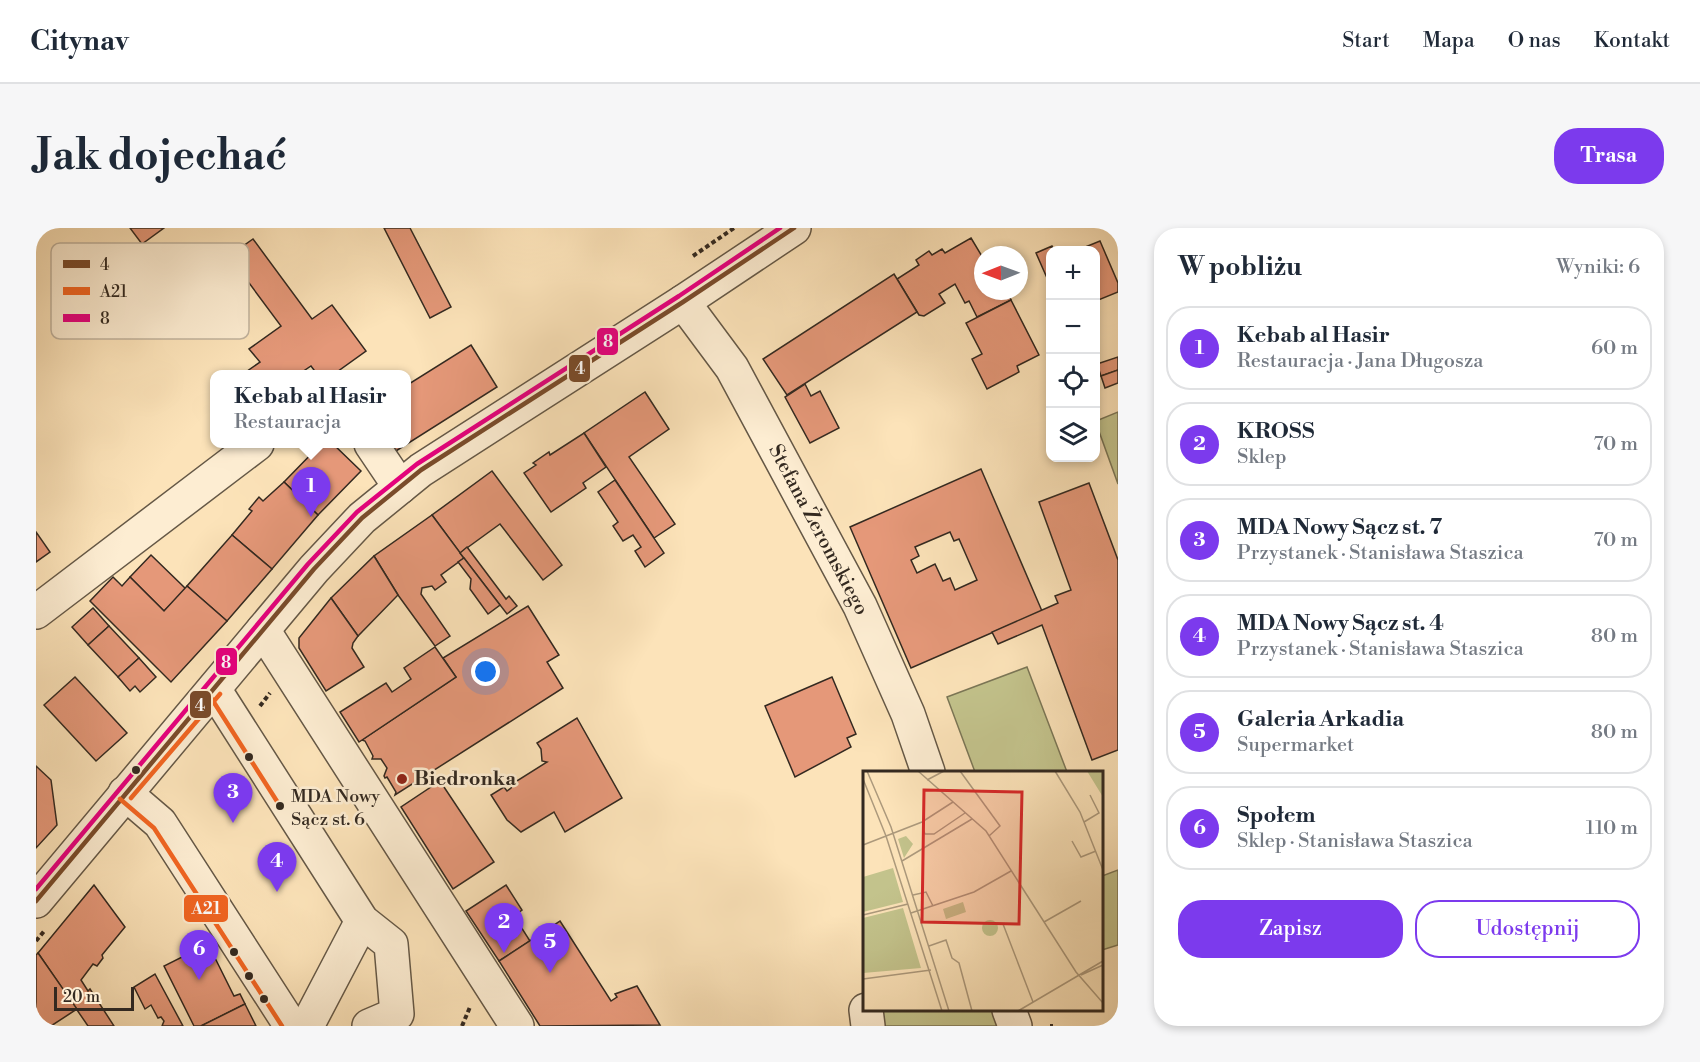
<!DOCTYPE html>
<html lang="pl">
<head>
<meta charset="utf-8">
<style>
  body { margin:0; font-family:"Libre Bodoni",serif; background:#f6f6f7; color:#1f2937 }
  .controls { position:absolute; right:18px; top:18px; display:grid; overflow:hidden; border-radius:12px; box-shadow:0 3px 9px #0003 }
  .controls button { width:54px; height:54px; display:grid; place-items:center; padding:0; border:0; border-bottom:2px solid #e0e1e3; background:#fff; color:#1f2937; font:30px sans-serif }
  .compass { position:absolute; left:938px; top:18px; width:54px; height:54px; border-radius:50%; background:#fff; box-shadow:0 3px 9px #0003; rotate:269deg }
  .scale { position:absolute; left:18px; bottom:15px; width:80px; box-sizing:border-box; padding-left:6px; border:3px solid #332920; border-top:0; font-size:16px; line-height:21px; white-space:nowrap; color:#332920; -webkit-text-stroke:4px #fdedd2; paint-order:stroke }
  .you { position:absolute; left:450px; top:444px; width:21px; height:21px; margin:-15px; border:4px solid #fff; border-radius:50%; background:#1a73e8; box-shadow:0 0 0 9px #1a73e833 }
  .badge { display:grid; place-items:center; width:39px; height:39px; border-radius:50%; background:#7c3aed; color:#fff; font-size:20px; font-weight:700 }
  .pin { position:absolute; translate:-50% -50px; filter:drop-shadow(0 2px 3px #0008) }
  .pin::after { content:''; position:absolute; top:32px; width:21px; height:18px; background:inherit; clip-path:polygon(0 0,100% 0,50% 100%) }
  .popup { position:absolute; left:174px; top:142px; width:201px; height:78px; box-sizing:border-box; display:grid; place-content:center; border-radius:12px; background:#fff; filter:drop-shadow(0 2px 4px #0005); font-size:20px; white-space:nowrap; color:#747a83 }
  .popup b { font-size:22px; color:#1f2937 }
  .popup::after { content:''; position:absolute; left:50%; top:100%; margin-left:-12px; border:12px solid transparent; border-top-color:#fff }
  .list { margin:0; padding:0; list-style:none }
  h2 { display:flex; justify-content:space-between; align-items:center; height:78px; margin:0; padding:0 24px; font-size:26px }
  h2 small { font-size:20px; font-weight:400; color:#747a83 }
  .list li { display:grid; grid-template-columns:39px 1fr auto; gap:18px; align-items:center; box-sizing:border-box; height:84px; margin:0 12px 12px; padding:0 12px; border:2px solid #e0e1e3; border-radius:24px }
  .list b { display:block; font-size:22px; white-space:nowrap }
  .list p { margin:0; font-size:20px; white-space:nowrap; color:#747a83 }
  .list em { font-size:20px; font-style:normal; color:#747a83 }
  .actions { display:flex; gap:12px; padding:18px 24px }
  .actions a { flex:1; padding:14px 0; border:2px solid #7c3aed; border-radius:24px; text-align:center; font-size:21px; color:#7c3aed }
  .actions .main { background:#7c3aed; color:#fff }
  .icon { flex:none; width:33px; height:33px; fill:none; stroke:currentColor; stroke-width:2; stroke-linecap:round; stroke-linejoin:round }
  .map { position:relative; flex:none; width:1082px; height:798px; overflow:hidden; border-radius:24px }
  header { display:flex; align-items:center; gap:36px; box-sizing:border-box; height:84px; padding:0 30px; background:#fff; border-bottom:2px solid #e0e1e3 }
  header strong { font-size:28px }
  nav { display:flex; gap:33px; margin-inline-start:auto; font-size:21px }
  .intro { display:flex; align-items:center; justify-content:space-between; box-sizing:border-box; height:144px; padding:0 36px }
  h1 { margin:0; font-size:42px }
  .button { padding:15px 27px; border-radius:24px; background:#7c3aed; color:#fff; font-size:21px; font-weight:700 }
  main { display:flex; gap:36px; padding:0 36px }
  aside { flex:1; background:#fff; border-radius:24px; box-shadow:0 3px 9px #0003 }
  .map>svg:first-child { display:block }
  .green { fill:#c3c38c; stroke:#7b7656; stroke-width:1.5 }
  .building { fill:#e59879; stroke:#332920; stroke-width:1.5; fill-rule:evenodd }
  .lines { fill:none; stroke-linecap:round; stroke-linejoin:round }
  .minor-casing { stroke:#655846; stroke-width:36 }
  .path { stroke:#332920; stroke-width:4; stroke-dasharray:4.5 3; stroke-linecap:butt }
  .minor { stroke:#fdedd2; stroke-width:33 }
  .bus-1-casing { stroke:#fdedd2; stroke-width:9 }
  .bus-2-casing { stroke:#fdedd2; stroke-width:9 }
  .bus-3-casing { stroke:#fdedd2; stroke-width:9 }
  .bus-1 { stroke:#7a4b2a; stroke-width:4.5 }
  .bus-2 { stroke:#f26522; stroke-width:4.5 }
  .bus-3 { stroke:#e5007d; stroke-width:4.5 }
  .bus-dot { fill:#332920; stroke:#fdedd2; stroke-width:2 }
  .poi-dot { fill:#8f2418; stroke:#fdedd2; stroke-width:2 }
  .labels { text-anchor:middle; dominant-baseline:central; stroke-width:5; stroke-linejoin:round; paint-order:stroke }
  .bus-label { font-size:18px; fill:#332920; stroke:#fdedd2; text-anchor:start }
  .street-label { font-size:20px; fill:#332920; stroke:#fdedd2 }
  .poi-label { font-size:20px; font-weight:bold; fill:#332920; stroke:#fdedd2; text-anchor:start }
  .inset-road { fill:none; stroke:#ac997c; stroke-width:1.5 }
  .view { fill:#d62828; fill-opacity:0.15; stroke:#d62828; stroke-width:3 }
  .inset-edge { fill:none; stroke:#332920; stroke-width:3 }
  .key { fill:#fdedd2; stroke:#c0b29d; stroke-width:1.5 }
  .key-label { font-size:16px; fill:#332920 }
  .line-badge { stroke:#fdedd2; stroke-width:2 }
  .badge-label { font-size:16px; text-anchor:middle; font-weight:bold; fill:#fff }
</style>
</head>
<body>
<header>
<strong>Citynav</strong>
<nav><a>Start</a><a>Mapa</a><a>O nas</a><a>Kontakt</a></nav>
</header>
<div class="intro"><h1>Jak dojechać</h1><a class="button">Trasa</a></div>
<main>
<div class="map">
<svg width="1082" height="798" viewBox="0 0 1082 798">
  <rect width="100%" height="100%" fill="#fce3b9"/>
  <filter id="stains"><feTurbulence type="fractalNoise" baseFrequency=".00333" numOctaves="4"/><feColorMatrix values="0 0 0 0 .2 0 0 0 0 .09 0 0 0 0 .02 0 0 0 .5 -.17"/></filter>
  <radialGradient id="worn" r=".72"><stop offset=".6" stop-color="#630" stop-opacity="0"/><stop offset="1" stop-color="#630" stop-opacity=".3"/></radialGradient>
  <!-- green -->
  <g class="green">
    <polygon points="1082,184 1082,256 1060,195 1060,193"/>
    <polygon points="991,439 1031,544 939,544 911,469"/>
    <polygon points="1082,642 1082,717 1066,722 1066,648"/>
    <polygon points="843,782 964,782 969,798 848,798"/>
  </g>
  <!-- building -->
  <g class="building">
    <polygon points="94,0 128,0 106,16"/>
    <polygon points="348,0 374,0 415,79 394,90"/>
    <polygon points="935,10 947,30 947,63 971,63 975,72 941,89 933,73 929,75 919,56 903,66 909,75 888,88 883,87 861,51 883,37 880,32 893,23 896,27 906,21 909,25"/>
    <polygon points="217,11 276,91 296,77 330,123 298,146 281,146 275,138 263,146 207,146 224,134 213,121 245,98 193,28"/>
    <polygon points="1064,13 1082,55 1082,64 1060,73 1060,22 1042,22"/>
    <polygon points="1016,18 1018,22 1014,22 1014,48 1011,50 1000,25"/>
    <polygon points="858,46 881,84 751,167 727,131"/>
    <polygon points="975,72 1003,127 981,138 983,144 951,161 936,131 946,126 930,95"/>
    <polygon points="435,117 461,159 360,223 355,216 371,216 371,153 373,156"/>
    <polygon points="1082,129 1082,142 1065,148 1061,136"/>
    <polygon points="1082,142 1082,155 1069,160 1065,148"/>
    <polygon points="769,156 775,168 784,163 803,200 774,215 749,169"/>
    <polygon points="609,164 633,201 593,229 639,296 618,310 548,205"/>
    <polygon points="548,205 570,239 547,255 550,260 515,284 488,245 500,237 497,235 513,224 514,227"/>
    <polygon points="285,216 297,216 325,243 282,287 248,254"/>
    <path d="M945,241L1006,383L875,440L814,299ZM914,304L918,313L923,311L941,352L919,362L914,350L907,353L899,336L881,345L875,332L883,328L879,319Z"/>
    <polygon points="456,243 526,337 507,352 464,296 424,325 396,287"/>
    <polygon points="579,252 628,325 609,339 599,323 605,319 597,307 587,313 577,298 582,294 562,264"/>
    <polygon points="248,254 282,287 236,341 196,307 216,283 213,281 223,269 227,273"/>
    <polygon points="1053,255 1082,332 1082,522 1056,532 1006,397 962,416 956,404 1022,375 1019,368 1035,362 1003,274"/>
    <polygon points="396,287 428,330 405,347 410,354 399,362 396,358 386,360 385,366 414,408 399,418 362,367 338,328"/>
    <polygon points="0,304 14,324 0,334"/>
    <polygon points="196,307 236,341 191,393 151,358"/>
    <polygon points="431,319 470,371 473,368 481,378 471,386 424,325"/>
    <polygon points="115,327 150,361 128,383 94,349"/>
    <polygon points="338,328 362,367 322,408 295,370"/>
    <polygon points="428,330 464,377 452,386 434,361 435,351 422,334"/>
    <polygon points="77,349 86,358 94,349 128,383 151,358 191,393 135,454 54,373"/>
    <polygon points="295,370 322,408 317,415 316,420 328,439 290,463 263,420 263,410"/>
    <polygon points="492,378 523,427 511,434 527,460 359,567 360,564 351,549 349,550 348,548 351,540 345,531 336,531 337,528 329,513 326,512 420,449 407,430"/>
    <polygon points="57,380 73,398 52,417 36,399"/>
    <polygon points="73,398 103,430 82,449 52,417"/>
    <polygon points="399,419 420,449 323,514 304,484 350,455 356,464 375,451 368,440"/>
    <polygon points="103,430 120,449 104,464 99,458 94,463 82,449"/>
    <polygon points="39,449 91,505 60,533 8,477"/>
    <polygon points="796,449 820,506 811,510 815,519 759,549 729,478"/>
    <polygon points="541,490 586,570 529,604 518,584 485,604 471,592 455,567 468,559 471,563 475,560 476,556 511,534 506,533 505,521 501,515"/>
    <polygon points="0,538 15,552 21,597 0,620"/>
    <polygon points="404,553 458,634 417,661 365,579"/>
    <polygon points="58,657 89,699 66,727 67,730 61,738 57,736 45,752 52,763 54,761 78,798 52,798 2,725"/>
    <polygon points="470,657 486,682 478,688 494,713 463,733 430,683"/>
    <polygon points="524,693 575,773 581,769 579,766 601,758 624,797 504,798 463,733"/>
    <polygon points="160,722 165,732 177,726 198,768 204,766 209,776 165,798 158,798 128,738"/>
    <polygon points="2,725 41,781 15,798 0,798 0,727"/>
    <polygon points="119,746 147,798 126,798 128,793 125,789 122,790 115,777 109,781 98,759"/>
    <polygon points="209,776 220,798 165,798"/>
  </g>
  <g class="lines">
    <!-- minor casing -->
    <g class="minor-casing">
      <g id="minor">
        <polyline points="647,74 696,140 824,378 872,486 892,544"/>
        <polyline points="335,216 364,259"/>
        <polyline points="0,384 221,216"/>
        <polyline points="227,402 481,798"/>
        <polyline points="178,461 326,693 355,716 361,786 333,798"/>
        <polyline points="89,565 124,595 255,798"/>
        <polyline points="0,673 278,341 326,290 385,242 647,74 758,0"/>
        <polyline points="830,782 832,798"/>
        <polyline points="973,782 979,798"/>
        <polyline points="271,798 326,693"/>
      </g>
    </g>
    <!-- path -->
    <g class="path">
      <polyline points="657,28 698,0"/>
      <polyline points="224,478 234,465"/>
      <polyline points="0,713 9,702"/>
      <polyline points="426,798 434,779"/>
      <polyline points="1014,798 1017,798"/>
    </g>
    <!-- minor -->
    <use href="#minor" class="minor"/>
    <!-- bus-1 casing -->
    <g class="bus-1-casing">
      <polyline id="bus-1" points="0,673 278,341 326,290 385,242 647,74 758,0"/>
    </g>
    <!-- bus-2 casing -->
    <g class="bus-2-casing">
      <g id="bus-2">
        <polyline points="172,465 244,578"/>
        <polyline points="95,570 184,466"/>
        <polyline points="84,571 118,600 246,798"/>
      </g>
    </g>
    <!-- bus-3 casing -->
    <g class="bus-3-casing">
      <polyline id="bus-3" points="0,661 272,336 321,284 381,236 643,68 744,0"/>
    </g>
    <!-- bus-1 -->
    <use href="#bus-1" class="bus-1"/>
    <!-- bus-2 -->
    <use href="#bus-2" class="bus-2"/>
    <!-- bus-3 -->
    <use href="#bus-3" class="bus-3"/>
  </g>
  <!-- markers -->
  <g class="bus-dot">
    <circle cx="213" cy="529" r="5"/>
    <circle cx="100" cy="542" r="5"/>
    <circle cx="244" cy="578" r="5"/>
    <circle cx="198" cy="724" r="5"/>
    <circle cx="213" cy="748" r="5"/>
    <circle cx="228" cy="771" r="5"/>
  </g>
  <circle class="poi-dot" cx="366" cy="551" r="6"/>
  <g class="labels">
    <!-- bus labels -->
    <g class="bus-label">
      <text x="255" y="568">MDA Nowy<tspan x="255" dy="23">Sącz st. 6</tspan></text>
    </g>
    <!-- street labels -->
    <g class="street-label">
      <text transform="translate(782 302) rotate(62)">Stefana Żeromskiego</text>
    </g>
    <!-- poi labels -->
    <g class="poi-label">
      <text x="378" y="551">Biedronka</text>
    </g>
  </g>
  <!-- overview -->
  <g transform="translate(827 543)">
    <rect width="240" height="240" fill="#fce3b9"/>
    <path d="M224,0H240V26ZM43,65L50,73L41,87L35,68ZM30,97L40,131L0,141V106ZM100,131L103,141L83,148L80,138ZM40,137L58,197L0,202V147ZM119 157a8 8 0 1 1 16 0a8 8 0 1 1-16 0Z" fill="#c3c38c"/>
    <path class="inset-road" d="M4,0L28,56L86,240M55,0L123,60L213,201L240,232M97,0L137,55L126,65M192,0L217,41L240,99M0,8L23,65L79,240M64,9L81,0M221,51L236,42L227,24M60,58L62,63H71L102,42M209,70L218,86L233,80M0,74L59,51L90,31M39,90L109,48M50,124L63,121L70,135M48,142L111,121L148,100M0,144L45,133M181,151L218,130M140,153L170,231M66,175L83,169L89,187L96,192L109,240M218,204L240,194M0,208L68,199M155,240L240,190"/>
    <path class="view" d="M61,19L159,21L156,153L59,151Z"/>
    <rect width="240" height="240" class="inset-edge"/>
  </g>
  <!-- legend -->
  <rect x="15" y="15" width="198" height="96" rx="9" class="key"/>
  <rect x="27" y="32" width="27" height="8" fill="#7a4b2a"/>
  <rect x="27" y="59" width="27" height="8" fill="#f26522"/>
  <rect x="27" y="86" width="27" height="8" fill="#e5007d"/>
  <g class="key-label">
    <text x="64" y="42">4</text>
    <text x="64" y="69">A21</text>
    <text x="64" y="96">8</text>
  </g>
  <g class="line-badge">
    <rect x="560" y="99" width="23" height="29" rx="6" fill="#e5007d"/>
    <rect x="532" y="126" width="23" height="29" rx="6" fill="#7a4b2a"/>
    <rect x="179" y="419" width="23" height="29" rx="6" fill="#e5007d"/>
    <rect x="153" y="462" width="23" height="29" rx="6" fill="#7a4b2a"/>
    <rect x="147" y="666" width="46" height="29" rx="6" fill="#f26522"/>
  </g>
  <g class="badge-label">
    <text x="572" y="119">8</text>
    <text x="544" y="146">4</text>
    <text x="190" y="440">8</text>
    <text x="164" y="483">4</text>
    <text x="170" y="686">A21</text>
  </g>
  <rect width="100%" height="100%" filter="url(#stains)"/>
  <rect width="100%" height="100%" fill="url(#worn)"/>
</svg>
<div class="controls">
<button>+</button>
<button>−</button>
<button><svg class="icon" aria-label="locate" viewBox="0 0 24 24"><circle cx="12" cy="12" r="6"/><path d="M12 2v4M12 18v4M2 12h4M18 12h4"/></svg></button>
<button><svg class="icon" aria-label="layers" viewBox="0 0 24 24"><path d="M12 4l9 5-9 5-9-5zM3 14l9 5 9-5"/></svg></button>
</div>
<svg class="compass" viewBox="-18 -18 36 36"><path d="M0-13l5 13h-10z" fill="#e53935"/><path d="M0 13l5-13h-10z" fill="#747a83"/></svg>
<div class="scale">20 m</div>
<div class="you"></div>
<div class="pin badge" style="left:275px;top:289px">1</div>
<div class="popup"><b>Kebab al Hasir</b>Restauracja</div>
<div class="pin badge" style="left:468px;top:725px">2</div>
<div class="pin badge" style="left:197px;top:595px">3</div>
<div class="pin badge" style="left:241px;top:664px">4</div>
<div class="pin badge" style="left:514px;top:745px">5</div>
<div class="pin badge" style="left:163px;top:752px">6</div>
</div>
<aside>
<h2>W pobliżu<small>Wyniki: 6</small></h2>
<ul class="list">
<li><span class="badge">1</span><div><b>Kebab al Hasir</b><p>Restauracja · Jana Długosza</p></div><em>60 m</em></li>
<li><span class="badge">2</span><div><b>KROSS</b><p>Sklep</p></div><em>70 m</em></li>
<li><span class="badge">3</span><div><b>MDA Nowy Sącz st. 7</b><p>Przystanek · Stanisława Staszica</p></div><em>70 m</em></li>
<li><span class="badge">4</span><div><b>MDA Nowy Sącz st. 4</b><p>Przystanek · Stanisława Staszica</p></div><em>80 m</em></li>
<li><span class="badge">5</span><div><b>Galeria Arkadia</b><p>Supermarket</p></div><em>80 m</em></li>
<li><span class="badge">6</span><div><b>Społem</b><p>Sklep · Stanisława Staszica</p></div><em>110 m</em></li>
</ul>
<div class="actions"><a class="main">Zapisz</a><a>Udostępnij</a></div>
</aside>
</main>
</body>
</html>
